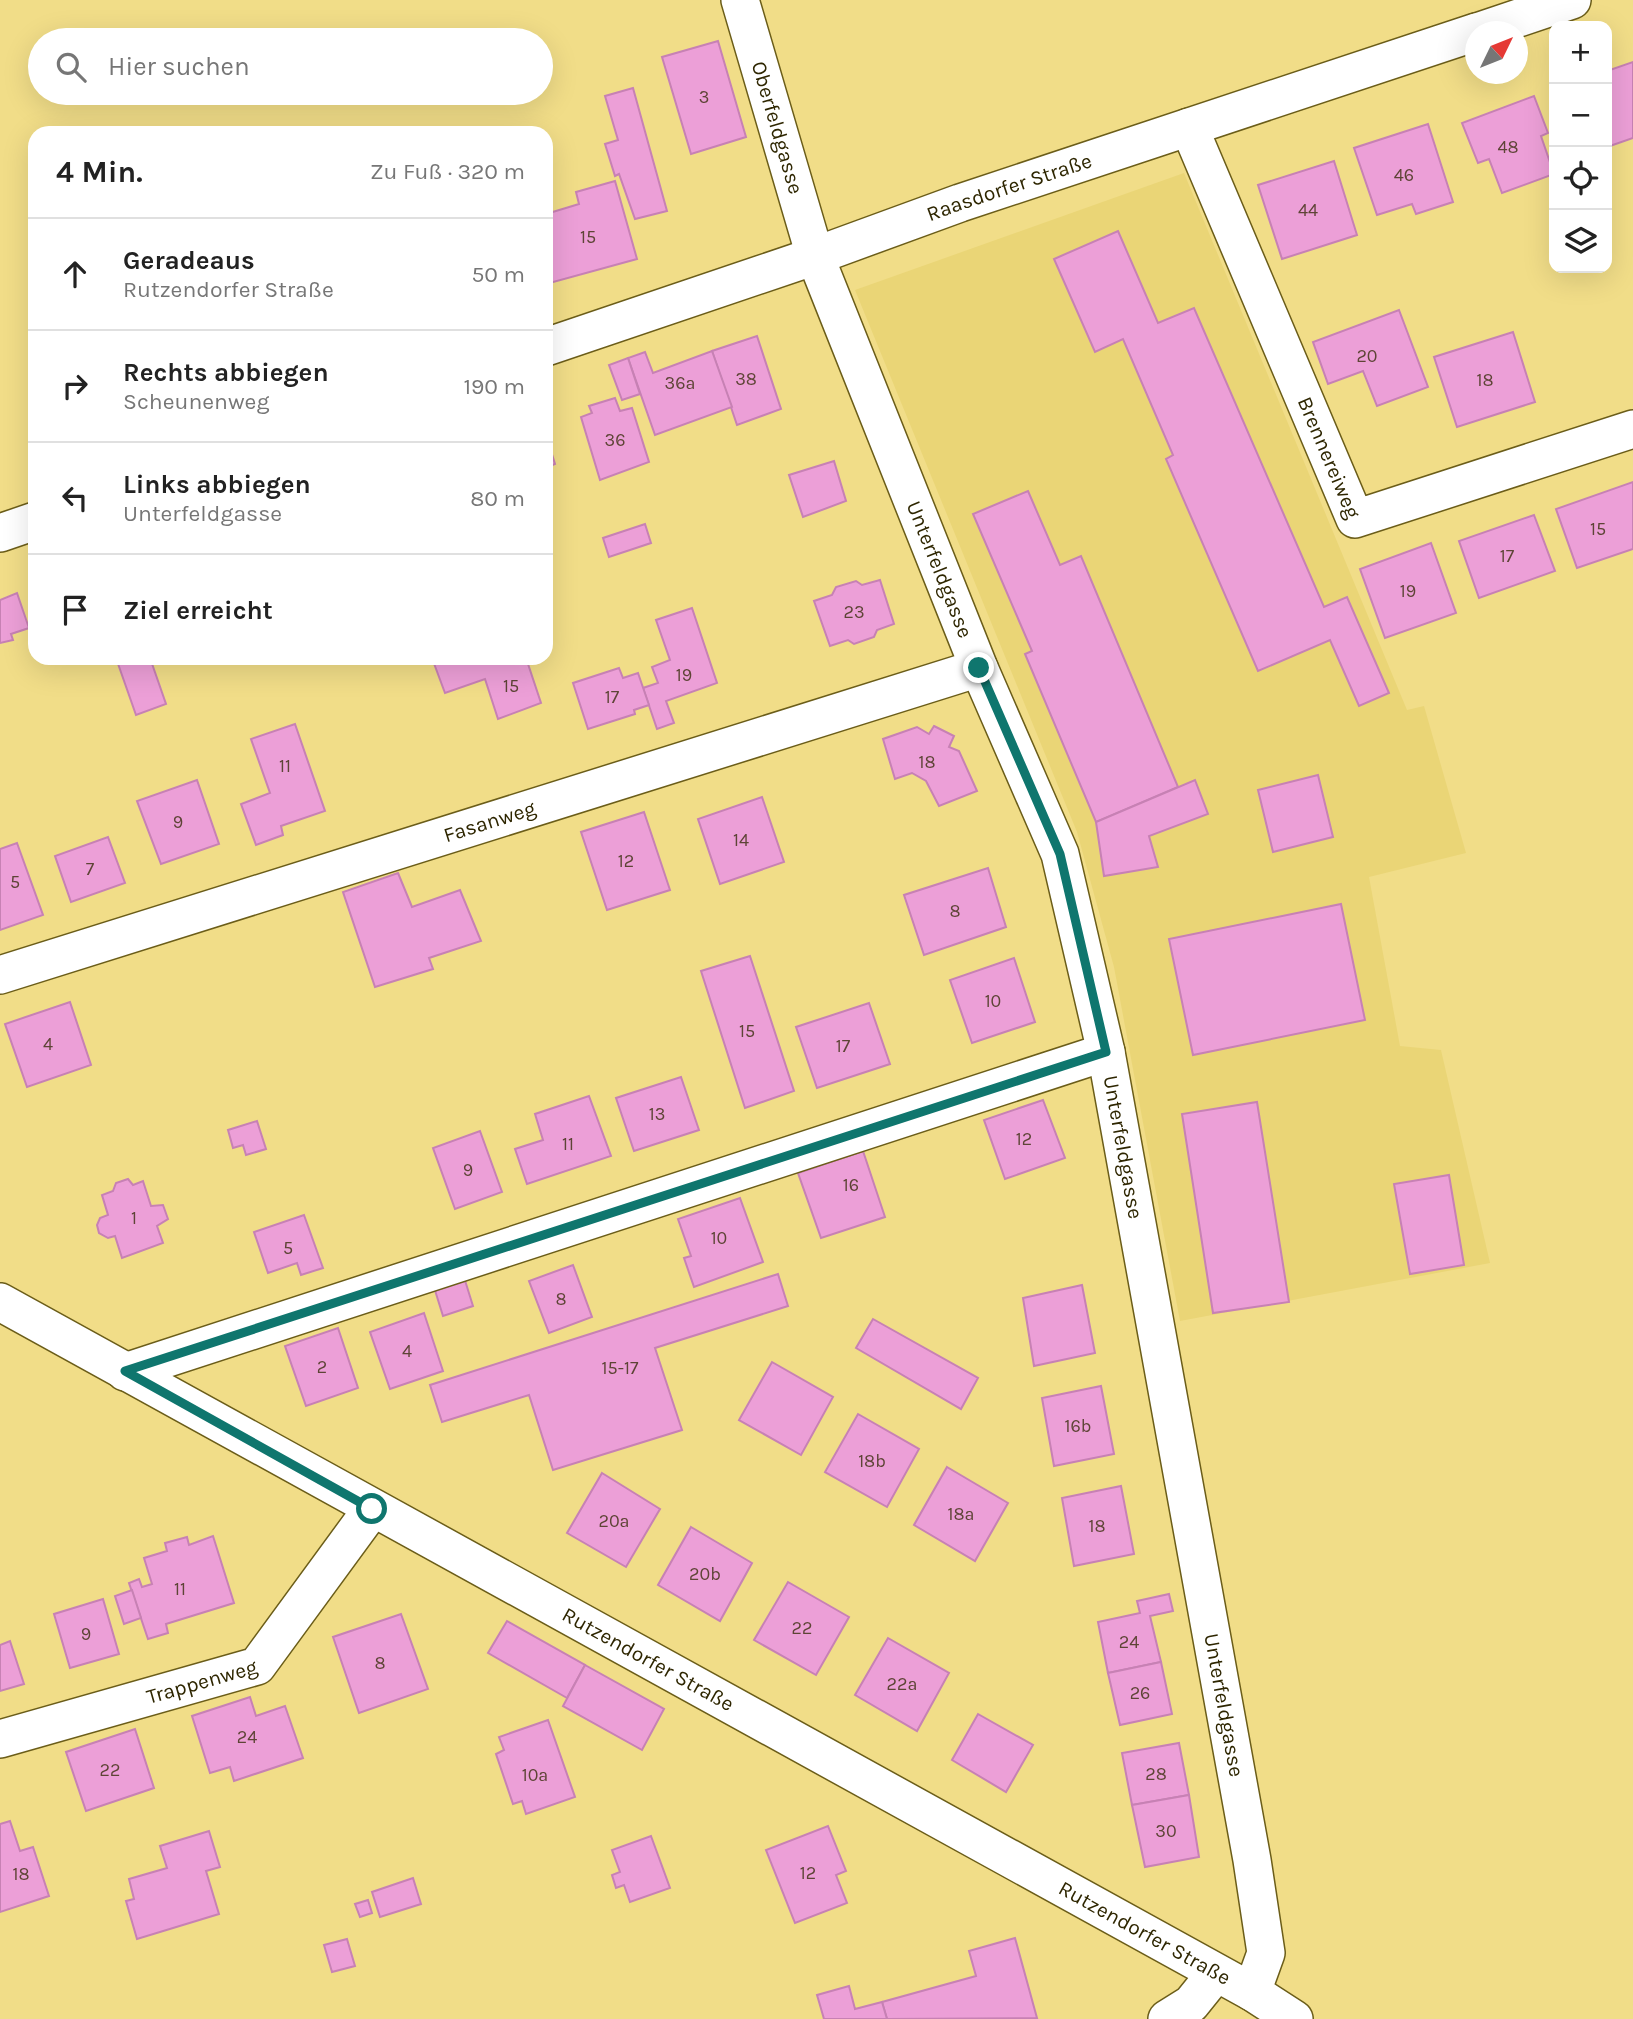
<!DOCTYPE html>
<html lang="de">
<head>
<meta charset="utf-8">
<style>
  body { margin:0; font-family:Karla,sans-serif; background:#f2f2f2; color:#222 }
  .controls { position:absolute; right:21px; top:21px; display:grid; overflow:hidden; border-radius:14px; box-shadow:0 7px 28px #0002 }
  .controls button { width:63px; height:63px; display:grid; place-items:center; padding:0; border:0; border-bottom:2px solid #e0e0e0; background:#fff; color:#222; font:35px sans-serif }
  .compass { position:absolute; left:1465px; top:21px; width:63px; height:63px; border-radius:50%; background:#fff; box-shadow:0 7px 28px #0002; rotate:47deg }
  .stop { position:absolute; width:21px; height:21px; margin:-16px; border:5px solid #0f766e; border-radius:50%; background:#fff }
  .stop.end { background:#0f766e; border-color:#fff; box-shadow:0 2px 7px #0008 }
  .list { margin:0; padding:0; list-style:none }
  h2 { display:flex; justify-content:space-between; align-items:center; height:91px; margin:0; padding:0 28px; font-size:30px }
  h2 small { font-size:23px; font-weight:400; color:#767676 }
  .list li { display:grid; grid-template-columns:46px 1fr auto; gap:21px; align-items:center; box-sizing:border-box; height:112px; padding:0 28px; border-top:2px solid #e0e0e0 }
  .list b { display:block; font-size:26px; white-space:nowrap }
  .list p { margin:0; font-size:23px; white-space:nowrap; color:#767676 }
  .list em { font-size:23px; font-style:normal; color:#767676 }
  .icon { flex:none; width:38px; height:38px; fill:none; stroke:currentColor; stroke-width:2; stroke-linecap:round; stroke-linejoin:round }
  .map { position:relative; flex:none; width:1633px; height:2019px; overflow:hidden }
  .search { position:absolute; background:#fff; box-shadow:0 7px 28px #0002; left:28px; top:28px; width:525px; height:77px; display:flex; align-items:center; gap:18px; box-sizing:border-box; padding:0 24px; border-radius:38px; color:#767676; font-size:26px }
  .panel { position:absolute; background:#fff; box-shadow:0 7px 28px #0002; left:28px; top:126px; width:525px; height:539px; border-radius:21px }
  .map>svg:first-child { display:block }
  .built { fill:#ead576 }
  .building { fill:#ec9fd7; stroke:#c781b4; stroke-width:2 }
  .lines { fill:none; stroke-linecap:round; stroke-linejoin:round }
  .minor-casing { stroke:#6b5d19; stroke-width:40 }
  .minor { stroke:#fff; stroke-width:37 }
  .route { stroke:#0f766e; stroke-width:9 }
  .labels { text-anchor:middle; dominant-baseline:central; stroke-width:7; stroke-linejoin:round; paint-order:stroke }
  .number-label { font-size:18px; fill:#5e4436 }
  .street-label { font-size:21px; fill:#2e2601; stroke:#feea95 }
</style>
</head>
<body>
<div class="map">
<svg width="1633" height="2019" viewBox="0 0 1633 2019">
  <rect width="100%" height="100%" fill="#f1dd88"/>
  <!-- built -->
  <polygon class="built" points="1184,173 1407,710 1424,706 1466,853 1369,877 1400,1046 1441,1050 1490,1263 1180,1321 1114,967 1077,832 855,290"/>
  <!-- building -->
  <g class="building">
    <polygon points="718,41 746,137 691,154 662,57"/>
    <polygon points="1633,62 1633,138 1607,147 1607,71"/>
    <polygon points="633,88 667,211 635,219 619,174 615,176 605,144 618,140 605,96"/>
    <polygon points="1534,96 1548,133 1541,136 1554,174 1502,193 1489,159 1478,163 1462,123"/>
    <polygon points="1428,124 1453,202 1416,214 1412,204 1377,215 1354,148"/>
    <polygon points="1334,161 1357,235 1282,259 1258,185"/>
    <polygon points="615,181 637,259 546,284 546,214 579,204 576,192"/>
    <polygon points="1118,231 1158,323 1194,308 1324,607 1347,597 1389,693 1359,706 1330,640 1258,671 1166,459 1173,455 1123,339 1095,352 1054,259"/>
    <polygon points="1399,310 1428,387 1377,406 1363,371 1328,384 1313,342"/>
    <polygon points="1513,332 1535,402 1457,427 1434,357"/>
    <polygon points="757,336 781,409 737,425 712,351"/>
    <polygon points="712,351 732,407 655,435 628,358 645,352 653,373"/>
    <polygon points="628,358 640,394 622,400 609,365"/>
    <polygon points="615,398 620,411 632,408 649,462 600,480 581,417 592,413 589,406"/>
    <polygon points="546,435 555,464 546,468"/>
    <polygon points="834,461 846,501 803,517 789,475"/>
    <polygon points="1633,482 1633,549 1577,568 1556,509"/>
    <polygon points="1028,491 1060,565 1081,556 1178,787 1096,822 1025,654 1032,651 973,514"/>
    <polygon points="1534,515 1555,571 1479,598 1459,541"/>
    <polygon points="645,524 651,543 609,557 603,538"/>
    <polygon points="1431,543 1456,613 1385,638 1360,569"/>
    <polygon points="880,580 894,624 877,630 874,637 854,644 848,640 830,646 814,601 832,595 836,587 856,581 862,585"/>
    <polygon points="17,593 29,628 11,634 13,640 0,643 0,600"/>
    <polygon points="692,608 717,683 666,701 674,723 657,729 643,688 658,683 652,667 670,660 656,620"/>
    <polygon points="116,658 150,658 166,704 136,715"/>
    <polygon points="432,658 526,658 541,703 498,719 485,679 445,693"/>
    <polygon points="619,668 623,678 638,673 649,705 634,710 635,714 588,729 573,683"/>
    <polygon points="295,724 325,811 281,826 283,835 256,845 241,804 270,793 251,739"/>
    <polygon points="934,726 954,736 949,747 959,751 977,791 939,806 926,781 912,773 895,779 883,739 917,727 929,734"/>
    <polygon points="1318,775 1333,837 1273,852 1258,790"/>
    <polygon points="197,780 219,844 161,864 137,801"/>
    <polygon points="1195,780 1208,814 1149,836 1158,867 1104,876 1096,822"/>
    <polygon points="762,797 784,862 720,884 698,819"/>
    <polygon points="644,812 670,890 607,910 581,832"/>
    <polygon points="108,837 125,883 71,902 55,856"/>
    <polygon points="17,843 43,915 0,930 0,849"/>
    <polygon points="988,868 1006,927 924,955 904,895"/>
    <polygon points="398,873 412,907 460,890 481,941 429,958 433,969 375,987 343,892"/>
    <polygon points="1341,904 1365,1020 1193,1055 1169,939"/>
    <polygon points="750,956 794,1091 745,1108 701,971"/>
    <polygon points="1014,958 1035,1022 972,1043 950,980"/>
    <polygon points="70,1002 91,1065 27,1087 5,1024"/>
    <polygon points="869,1003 890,1064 817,1088 796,1027"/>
    <polygon points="681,1077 699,1130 634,1151 616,1098"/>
    <polygon points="589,1096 611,1156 527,1184 515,1149 543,1140 535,1114"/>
    <polygon points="1043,1100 1065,1158 1005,1179 984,1120"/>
    <polygon points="1257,1102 1289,1302 1213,1313 1182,1114"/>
    <polygon points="257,1121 266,1149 246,1155 243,1145 233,1148 228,1130"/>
    <polygon points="480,1131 502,1192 455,1209 433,1148"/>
    <polygon points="863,1151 885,1217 821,1238 798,1173"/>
    <polygon points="1449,1175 1464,1265 1410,1274 1394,1184"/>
    <polygon points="128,1179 133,1185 143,1181 151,1206 163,1205 168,1219 157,1226 163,1243 122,1258 115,1236 108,1238 99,1233 97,1225 100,1218 108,1215 102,1195 113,1191 116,1183"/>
    <polygon points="740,1198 763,1262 694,1287 684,1258 691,1256 678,1219"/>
    <polygon points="304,1215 323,1268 301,1275 297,1263 268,1273 254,1232"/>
    <polygon points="573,1265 592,1317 549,1333 529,1281"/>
    <polygon points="463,1274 473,1306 443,1316 433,1284"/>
    <polygon points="778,1274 788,1306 655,1348 682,1430 553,1470 529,1395 442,1422 430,1385"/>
    <polygon points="1082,1285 1095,1353 1034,1366 1023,1298"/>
    <polygon points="424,1313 443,1371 390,1389 370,1332"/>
    <polygon points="873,1319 978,1378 961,1409 856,1348"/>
    <polygon points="338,1328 358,1388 306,1406 285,1346"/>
    <polygon points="772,1362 833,1397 801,1455 739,1420"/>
    <polygon points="1101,1386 1114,1454 1054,1466 1042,1398"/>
    <polygon points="858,1414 919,1449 887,1507 825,1472"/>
    <polygon points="947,1467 1008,1503 975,1561 914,1525"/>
    <polygon points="602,1473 660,1509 626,1567 567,1533"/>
    <polygon points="1121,1486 1134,1554 1074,1566 1062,1498"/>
    <polygon points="691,1527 752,1563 720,1621 658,1585"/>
    <polygon points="213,1536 234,1603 166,1624 168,1633 148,1639 129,1583 139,1579 142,1587 152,1584 144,1558 167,1551 165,1543 187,1537 189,1545"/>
    <polygon points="788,1582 849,1617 816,1675 754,1640"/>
    <polygon points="132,1590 141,1618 124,1624 115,1596"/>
    <polygon points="1169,1594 1173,1611 1150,1616 1161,1662 1108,1673 1098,1622 1140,1613 1137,1601"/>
    <polygon points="103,1599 119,1654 70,1668 54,1614"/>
    <polygon points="401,1614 428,1689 359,1713 333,1637"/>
    <polygon points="507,1621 585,1665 567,1698 488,1653"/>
    <polygon points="888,1638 949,1673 917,1731 855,1695"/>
    <polygon points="10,1641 24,1684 0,1691 0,1645"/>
    <polygon points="1161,1662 1172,1714 1120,1725 1108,1673"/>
    <polygon points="585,1665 664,1709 642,1750 563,1706"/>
    <polygon points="250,1697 256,1716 285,1706 303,1758 234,1781 230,1767 210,1773 192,1716"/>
    <polygon points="978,1714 1033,1745 1006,1792 952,1760"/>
    <polygon points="548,1720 575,1797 526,1814 522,1801 513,1804 496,1754 504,1750 499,1737"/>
    <polygon points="135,1729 154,1788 86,1811 66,1752"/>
    <polygon points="1179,1743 1189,1795 1132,1805 1122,1753"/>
    <polygon points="1189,1795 1199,1857 1145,1867 1132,1805"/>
    <polygon points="10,1821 20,1851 33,1847 49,1896 0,1912 0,1824"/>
    <polygon points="828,1826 846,1871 836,1875 847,1903 795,1923 766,1850"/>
    <polygon points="209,1831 220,1867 206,1871 219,1914 137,1939 126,1901 134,1899 129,1879 167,1868 160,1846"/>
    <polygon points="651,1836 670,1888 630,1902 624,1885 616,1888 612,1875 620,1872 612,1850"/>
    <polygon points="413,1878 421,1904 380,1917 372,1892"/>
    <polygon points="368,1900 372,1913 360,1917 355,1904"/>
    <polygon points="1015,1938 1037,2018 887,2019 882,2002 976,1976 969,1951"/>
    <polygon points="347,1939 355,1966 332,1972 324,1945"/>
    <polygon points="849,1986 855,2009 882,2002 887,2019 824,2019 817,1995"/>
  </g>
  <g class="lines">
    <!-- minor casing -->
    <g class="minor-casing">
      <g id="minor">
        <path id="s1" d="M740,0L815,256L979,668L1060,854L1106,1052L1252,1860L1266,1953L1252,1992"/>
        <polyline points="1477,32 1572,0"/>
        <path id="s2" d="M1189,127L1355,519L1633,429"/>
        <path id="s3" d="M546,347L815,256L960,203L1476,32"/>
        <polyline points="0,533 35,521"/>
        <path id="s4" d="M0,975L979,668"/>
        <path id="s5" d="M0,1302L1252,1992L1294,2019"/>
        <polyline points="125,1372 1106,1052"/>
        <path id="s6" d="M0,1739L257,1666L372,1509"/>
        <polyline points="1167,2019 1191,2004 1216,1973"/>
      </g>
    </g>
    <!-- minor -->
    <use href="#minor" class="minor"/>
  </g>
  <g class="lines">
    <!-- route -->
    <polyline class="route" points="372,1509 125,1371 1106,1052 1060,854 979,668"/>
  </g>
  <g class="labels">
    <!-- number labels -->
    <g class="number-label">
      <text x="704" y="97">3</text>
      <text x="1508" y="147">48</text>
      <text x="1404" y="175">46</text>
      <text x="1308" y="210">44</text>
      <text x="588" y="237">15</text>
      <text x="1367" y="356">20</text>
      <text x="746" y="379">38</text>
      <text x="1485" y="380">18</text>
      <text x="680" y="383">36a</text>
      <text x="615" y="440">36</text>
      <text x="1598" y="529">15</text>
      <text x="1507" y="556">17</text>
      <text x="1408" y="591">19</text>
      <text x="854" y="612">23</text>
      <text x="684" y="675">19</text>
      <text x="511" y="686">15</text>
      <text x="612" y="697">17</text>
      <text x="927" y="762">18</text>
      <text x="285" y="766">11</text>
      <text x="178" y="822">9</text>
      <text x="741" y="840">14</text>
      <text x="626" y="861">12</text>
      <text x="90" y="869">7</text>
      <text x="15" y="882">5</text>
      <text x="955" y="911">8</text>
      <text x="993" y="1001">10</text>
      <text x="747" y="1031">15</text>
      <text x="48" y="1044">4</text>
      <text x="843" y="1046">17</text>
      <text x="657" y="1114">13</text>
      <text x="1024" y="1139">12</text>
      <text x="568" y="1144">11</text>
      <text x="468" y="1170">9</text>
      <text x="851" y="1185">16</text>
      <text x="134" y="1218">1</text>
      <text x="719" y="1238">10</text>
      <text x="288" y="1248">5</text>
      <text x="561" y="1299">8</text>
      <text x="407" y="1351">4</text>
      <text x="322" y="1367">2</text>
      <text x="620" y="1368">15-17</text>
      <text x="1078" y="1426">16b</text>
      <text x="872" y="1461">18b</text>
      <text x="961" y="1514">18a</text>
      <text x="614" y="1521">20a</text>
      <text x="1097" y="1526">18</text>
      <text x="705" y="1574">20b</text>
      <text x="180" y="1589">11</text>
      <text x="802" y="1628">22</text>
      <text x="86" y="1634">9</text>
      <text x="1129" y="1642">24</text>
      <text x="380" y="1663">8</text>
      <text x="902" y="1684">22a</text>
      <text x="1140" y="1693">26</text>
      <text x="247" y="1737">24</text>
      <text x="110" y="1770">22</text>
      <text x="1156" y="1774">28</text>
      <text x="535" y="1775">10a</text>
      <text x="1166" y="1831">30</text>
      <text x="808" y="1873">12</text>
      <text x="21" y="1874">18</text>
    </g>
    <!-- street labels -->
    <g class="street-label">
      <text stroke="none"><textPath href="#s1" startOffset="133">Oberfeldgasse</textPath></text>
      <text stroke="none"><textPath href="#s3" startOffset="490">Raasdorfer Straße</textPath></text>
      <text stroke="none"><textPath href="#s2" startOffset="359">Brennereiweg</textPath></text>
      <text stroke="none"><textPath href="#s1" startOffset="604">Unterfeldgasse</textPath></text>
      <text stroke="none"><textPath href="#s4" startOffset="513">Fasanweg</textPath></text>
      <text stroke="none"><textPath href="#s1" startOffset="1213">Unterfeldgasse</textPath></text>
      <text stroke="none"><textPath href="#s5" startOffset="740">Rutzendorfer Straße</textPath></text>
      <text stroke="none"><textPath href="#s6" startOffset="210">Trappenweg</textPath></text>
      <text stroke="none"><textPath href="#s1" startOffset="1780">Unterfeldgasse</textPath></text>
      <text stroke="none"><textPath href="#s5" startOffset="1307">Rutzendorfer Straße</textPath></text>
    </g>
  </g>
</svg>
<div class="controls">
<button>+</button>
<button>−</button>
<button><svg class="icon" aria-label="locate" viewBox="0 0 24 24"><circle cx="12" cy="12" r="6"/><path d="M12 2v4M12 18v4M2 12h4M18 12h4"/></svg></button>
<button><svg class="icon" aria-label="layers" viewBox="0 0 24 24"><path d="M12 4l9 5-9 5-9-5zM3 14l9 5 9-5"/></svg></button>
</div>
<svg class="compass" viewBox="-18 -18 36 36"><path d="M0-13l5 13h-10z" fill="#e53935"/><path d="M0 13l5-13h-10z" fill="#767676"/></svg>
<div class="stop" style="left:372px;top:1509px"></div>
<div class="stop end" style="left:979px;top:668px"></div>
<div class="search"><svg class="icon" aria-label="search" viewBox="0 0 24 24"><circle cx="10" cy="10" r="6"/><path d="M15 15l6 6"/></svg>Hier suchen</div>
<section class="panel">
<h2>4 Min.<small>Zu Fuß · 320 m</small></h2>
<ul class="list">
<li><svg class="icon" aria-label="ahead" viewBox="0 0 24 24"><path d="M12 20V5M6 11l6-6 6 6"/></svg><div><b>Geradeaus</b><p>Rutzendorfer Straße</p></div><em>50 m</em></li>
<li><svg class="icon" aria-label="right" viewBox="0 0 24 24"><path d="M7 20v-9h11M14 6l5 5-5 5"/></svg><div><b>Rechts abbiegen</b><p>Scheunenweg</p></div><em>190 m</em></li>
<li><svg class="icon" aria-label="left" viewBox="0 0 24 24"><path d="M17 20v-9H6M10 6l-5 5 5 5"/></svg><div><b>Links abbiegen</b><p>Unterfeldgasse</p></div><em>80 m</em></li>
<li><svg class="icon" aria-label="arrive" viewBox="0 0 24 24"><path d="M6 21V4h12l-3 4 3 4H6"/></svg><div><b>Ziel erreicht</b></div></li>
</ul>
</section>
</div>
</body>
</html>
